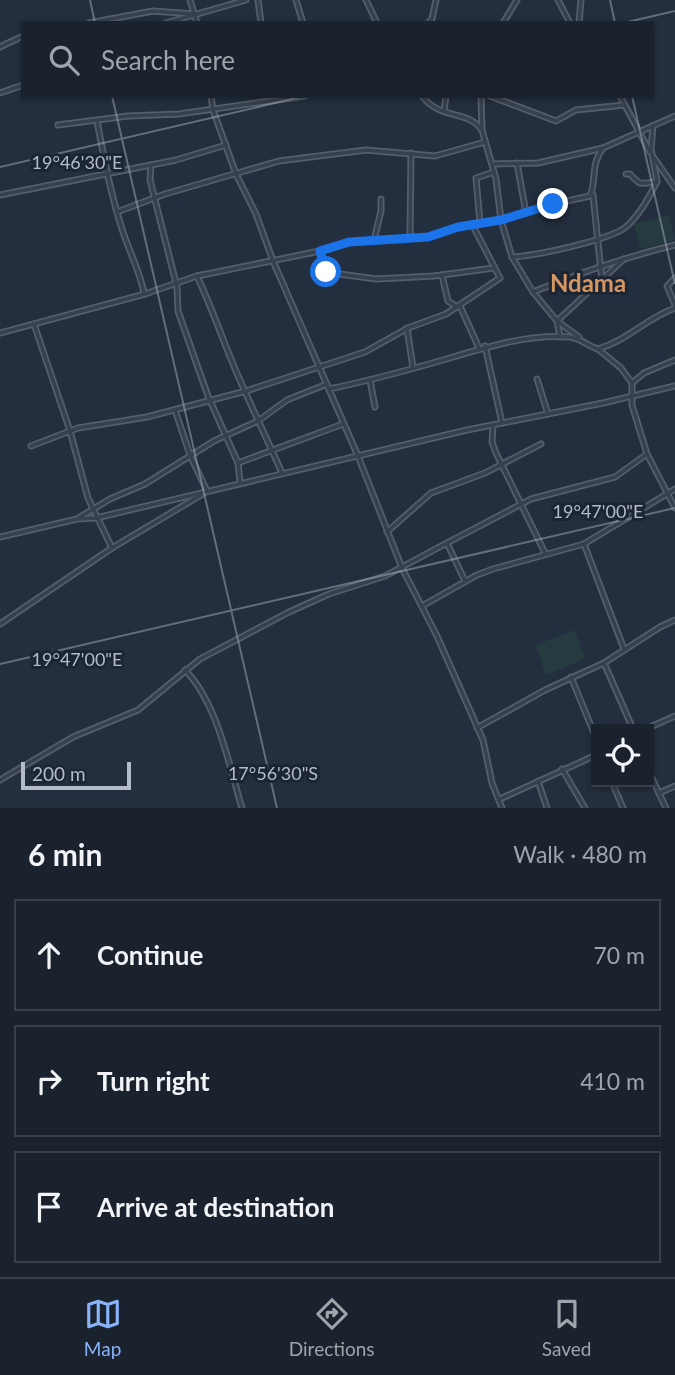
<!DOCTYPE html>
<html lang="en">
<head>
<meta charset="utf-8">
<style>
  body { margin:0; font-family:Lato,sans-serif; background:#232a36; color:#f1f3f6 }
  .controls { position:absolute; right:21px; bottom:21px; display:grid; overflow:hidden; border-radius:0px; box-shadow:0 2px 5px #0004 }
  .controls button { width:63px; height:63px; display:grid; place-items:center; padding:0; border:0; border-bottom:2px solid #383f4a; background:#1a222e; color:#f1f3f6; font:35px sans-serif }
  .scale { position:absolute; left:21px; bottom:18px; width:110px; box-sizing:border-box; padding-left:7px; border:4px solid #b3bbc9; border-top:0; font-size:19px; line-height:24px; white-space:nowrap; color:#b3bbc9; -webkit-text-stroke:5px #1c2533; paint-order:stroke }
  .stop { position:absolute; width:21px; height:21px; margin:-16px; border:5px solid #1a73e8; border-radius:50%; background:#fff }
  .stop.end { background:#1a73e8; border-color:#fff; box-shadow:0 2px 7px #0008 }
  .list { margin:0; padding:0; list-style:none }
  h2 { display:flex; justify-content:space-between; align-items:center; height:91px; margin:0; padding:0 28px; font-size:30px }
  h2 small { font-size:23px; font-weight:400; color:#9fa4aa }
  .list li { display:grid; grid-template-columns:46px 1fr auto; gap:21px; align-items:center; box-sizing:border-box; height:112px; margin:0 14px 14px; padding:0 14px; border:2px solid #383f4a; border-radius:0px }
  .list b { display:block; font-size:26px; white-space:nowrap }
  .list em { font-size:23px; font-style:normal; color:#9fa4aa }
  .icon { flex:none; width:38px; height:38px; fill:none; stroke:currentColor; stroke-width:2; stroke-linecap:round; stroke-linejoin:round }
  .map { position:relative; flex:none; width:675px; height:808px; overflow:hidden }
  .search { position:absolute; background:#1a222e; box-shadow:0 2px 5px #0004; left:21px; right:21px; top:21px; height:77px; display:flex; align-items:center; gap:18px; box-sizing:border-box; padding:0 24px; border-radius:0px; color:#9fa4aa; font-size:26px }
  .sheet { height:469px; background:#1a222e }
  nav { display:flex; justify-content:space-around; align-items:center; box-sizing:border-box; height:98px; border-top:2px solid #383f4a; background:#1a222e; font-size:19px; color:#9fa4aa }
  nav a { display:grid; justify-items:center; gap:4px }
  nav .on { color:#88b2f9 }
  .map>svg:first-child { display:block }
  .green { fill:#253b3f }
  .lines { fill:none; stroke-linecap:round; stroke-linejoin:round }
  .minor-casing { stroke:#555e6c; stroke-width:7 }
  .minor { stroke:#37404e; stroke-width:3.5 }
  .route { stroke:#1a73e8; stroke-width:9 }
  .ticks { fill:none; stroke:#b3bbc9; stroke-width:2; stroke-opacity:0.45 }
  .labels { text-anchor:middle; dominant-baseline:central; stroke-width:6; stroke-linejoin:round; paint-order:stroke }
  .district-label { font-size:24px; font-weight:bold; fill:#d69661; stroke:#1c2533 }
  .ticks-label { font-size:18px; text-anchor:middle; fill:#b3bbc9; stroke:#1c2533; stroke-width:6; stroke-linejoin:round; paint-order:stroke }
</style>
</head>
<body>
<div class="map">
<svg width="675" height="808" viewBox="0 0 675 808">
  <rect width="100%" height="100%" fill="#232e3e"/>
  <!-- green -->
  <g class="green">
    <polygon points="669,215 675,240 640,249 634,224"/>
    <polygon points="575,630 585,659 546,675 535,645"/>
  </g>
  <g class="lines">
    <!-- minor casing -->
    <g class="minor-casing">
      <g id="minor">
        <polyline points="190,0 197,23"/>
        <polyline points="258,0 261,23"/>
        <polyline points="296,0 303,23"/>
        <polyline points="366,0 377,23"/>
        <polyline points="558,0 570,23"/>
        <polyline points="89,23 153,11 194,14"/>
        <polyline points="166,23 246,0"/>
        <polyline points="428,23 432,19 436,0"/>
        <polyline points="503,23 517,0"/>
        <polyline points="579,23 581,0"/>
        <polyline points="0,47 23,36"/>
        <polyline points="0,93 23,85"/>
        <polyline points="211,96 213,110 236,174 256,214 273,261 358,456 402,568 437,636 483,740 492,783 502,808"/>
        <path d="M422,96C440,120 468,110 481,129"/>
        <polyline points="481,96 482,130 496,179 501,220 512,257 533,292 557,321 560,337"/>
        <polyline points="490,96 556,121 576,110 624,105"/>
        <polyline points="620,96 650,152"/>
        <polyline points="444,111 446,96"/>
        <path d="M97,121C104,158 111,196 123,232C130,253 140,272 144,293"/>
        <polyline points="58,125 128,116 179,114 305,96"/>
        <polyline points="654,158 675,188"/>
        <polyline points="517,163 526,213"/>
        <polyline points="493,164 538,163 603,148 675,116"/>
        <polyline points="151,165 150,180 177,287 178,311 208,396 238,463 240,482"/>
        <path d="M626,174H630C641,187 641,183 657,182"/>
        <polyline points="0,195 176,160 226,145"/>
        <polyline points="593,195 602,281"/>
        <polyline points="117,212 165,194 279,161 366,150 435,156 485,142"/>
        <polyline points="480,223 476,178 494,172"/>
        <polyline points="410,238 411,153"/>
        <polyline points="374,240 381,211 381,199"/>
        <polyline points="321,252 325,272 376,279 434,276 494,268"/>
        <path d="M512,257C534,256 612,240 627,226C639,215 650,196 657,181L651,149L653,126"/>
        <polyline points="442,275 448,301 457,307"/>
        <path d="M197,276C213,310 224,344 239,378C253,410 268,441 282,473"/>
        <polyline points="675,278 667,286 675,305"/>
        <path d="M533,292C579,273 626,257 675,245"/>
        <polyline points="460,306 479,348"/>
        <polyline points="34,324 70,431 88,498 112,548"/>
        <polyline points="407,328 413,368"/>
        <path d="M0,333L145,294L197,276L320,251L349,242L428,237L458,227L501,220L553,204L590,196C597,180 590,165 603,148"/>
        <polyline points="579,337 557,321 624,259"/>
        <polyline points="485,346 502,423"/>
        <polyline points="598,349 621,368 632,383 632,405 647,454 675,508"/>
        <polyline points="537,379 548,414"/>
        <polyline points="370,380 375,407"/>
        <polyline points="632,383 644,373 675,360"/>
        <path d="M329,389C368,381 405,371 443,360C484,348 526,334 569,337C581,338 587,346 598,349C628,340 647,318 675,308"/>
        <polyline points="175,410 190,455 207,491"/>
        <polyline points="493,425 492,442 496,453 545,553"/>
        <polyline points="31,446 78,428 147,417 246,391 365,352 408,328 446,314 500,278 472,224"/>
        <polyline points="238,463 343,424"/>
        <polyline points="80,517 110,499 145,484 214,441 258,421 287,400 327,384"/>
        <polyline points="387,532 431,493 485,473 541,444"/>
        <polyline points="0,537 77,519 96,518 467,430 603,403 675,386"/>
        <polyline points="584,544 624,649"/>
        <polyline points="465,581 447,543 531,499 615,477 647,454"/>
        <polyline points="422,606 477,575 493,569 584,544 675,489"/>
        <polyline points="0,624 112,548 201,495"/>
        <polyline points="604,663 633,729"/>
        <path d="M185,670C217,702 229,765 242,808"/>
        <polyline points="571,677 596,738"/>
        <polyline points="477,728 545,690 604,663 660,627 675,620"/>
        <polyline points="646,729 675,716"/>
        <polyline points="562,769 585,808"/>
        <polyline points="649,772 666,808"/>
        <polyline points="0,780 73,737 138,710 200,659 289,612 329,594 385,576 447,543"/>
        <polyline points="538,781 547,808"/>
        <polyline points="612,782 623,808"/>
        <polyline points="659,793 675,786"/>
        <polyline points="500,799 596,755"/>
      </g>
    </g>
    <!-- minor -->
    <use href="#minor" class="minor"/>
  </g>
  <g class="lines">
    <!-- route -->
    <polyline class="route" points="326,272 320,251 349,242 428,237 458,227 501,220 553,204"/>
  </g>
  <!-- ticks -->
  <path class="ticks" d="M90,0L95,23M610,0L615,23M623,23L675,11M112,96L277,808M632,96L675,284M0,167L305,96M0,664L675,508"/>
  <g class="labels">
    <!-- district labels -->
    <g class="district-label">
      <text x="588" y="282">Ndama</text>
    </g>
  </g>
  <g class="ticks-label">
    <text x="77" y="169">19°46'30"E</text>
    <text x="598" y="518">19°47'00"E</text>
    <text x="77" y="666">19°47'00"E</text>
    <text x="273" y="780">17°56'30"S</text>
  </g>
</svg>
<div class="controls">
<button><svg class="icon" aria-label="locate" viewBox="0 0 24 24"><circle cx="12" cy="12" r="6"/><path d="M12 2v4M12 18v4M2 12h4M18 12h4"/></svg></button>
</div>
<div class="scale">200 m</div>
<div class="stop" style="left:326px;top:272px"></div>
<div class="stop end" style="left:553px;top:204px"></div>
<div class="search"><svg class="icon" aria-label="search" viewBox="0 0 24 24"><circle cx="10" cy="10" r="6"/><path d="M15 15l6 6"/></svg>Search here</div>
</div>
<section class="sheet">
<h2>6 min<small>Walk · 480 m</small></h2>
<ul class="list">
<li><svg class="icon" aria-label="ahead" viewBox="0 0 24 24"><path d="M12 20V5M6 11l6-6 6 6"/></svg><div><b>Continue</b></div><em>70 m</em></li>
<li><svg class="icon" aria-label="right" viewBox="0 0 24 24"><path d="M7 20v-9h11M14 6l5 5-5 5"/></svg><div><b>Turn right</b></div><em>410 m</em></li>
<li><svg class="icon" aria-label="arrive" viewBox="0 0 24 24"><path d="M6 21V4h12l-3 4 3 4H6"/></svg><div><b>Arrive at destination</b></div></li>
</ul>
</section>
<nav>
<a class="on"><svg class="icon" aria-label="map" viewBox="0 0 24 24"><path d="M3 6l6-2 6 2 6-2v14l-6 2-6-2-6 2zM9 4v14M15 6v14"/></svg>Map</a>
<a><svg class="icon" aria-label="directions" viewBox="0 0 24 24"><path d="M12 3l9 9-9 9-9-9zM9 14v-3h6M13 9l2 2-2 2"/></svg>Directions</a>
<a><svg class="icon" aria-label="saved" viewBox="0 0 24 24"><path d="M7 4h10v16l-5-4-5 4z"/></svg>Saved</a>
</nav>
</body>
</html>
